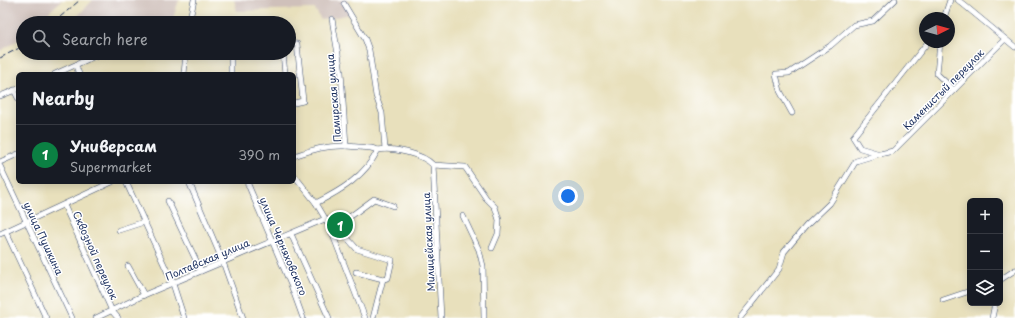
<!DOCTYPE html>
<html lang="en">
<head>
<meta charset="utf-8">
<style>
  body { margin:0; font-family:"Playpen Sans",sans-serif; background:#20242c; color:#f1f3f6 }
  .controls { position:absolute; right:12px; bottom:12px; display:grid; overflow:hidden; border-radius:6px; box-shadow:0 2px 10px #0003 }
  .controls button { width:36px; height:36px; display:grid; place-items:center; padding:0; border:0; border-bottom:1px solid #363941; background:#171b24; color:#f1f3f6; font:20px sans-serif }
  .compass { position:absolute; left:919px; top:12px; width:36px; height:36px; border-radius:50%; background:#171b24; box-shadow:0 2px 10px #0003; rotate:85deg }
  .you { position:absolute; left:568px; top:196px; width:14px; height:14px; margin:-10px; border:3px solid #fff; border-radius:50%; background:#1a73e8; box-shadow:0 0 0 6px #1a73e833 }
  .badge { display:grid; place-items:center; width:26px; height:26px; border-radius:50%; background:#0b8043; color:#fff; font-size:13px; font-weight:700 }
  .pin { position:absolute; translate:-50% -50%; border:2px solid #fff; box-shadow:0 1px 4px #0006 }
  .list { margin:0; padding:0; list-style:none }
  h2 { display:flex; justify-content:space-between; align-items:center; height:52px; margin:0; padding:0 16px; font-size:17px }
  h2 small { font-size:13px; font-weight:400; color:#9ea1a6 }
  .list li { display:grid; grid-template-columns:26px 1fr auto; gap:12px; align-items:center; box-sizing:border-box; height:60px; padding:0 16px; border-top:1px solid #363941 }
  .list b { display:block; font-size:15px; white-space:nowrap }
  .list p { margin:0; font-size:13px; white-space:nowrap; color:#9ea1a6 }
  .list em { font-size:13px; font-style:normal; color:#9ea1a6 }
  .icon { flex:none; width:22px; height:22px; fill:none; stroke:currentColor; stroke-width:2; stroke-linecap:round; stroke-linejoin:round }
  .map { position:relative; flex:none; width:1015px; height:318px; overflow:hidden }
  .search { position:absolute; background:#171b24; box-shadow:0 2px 10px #0003; left:16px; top:16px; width:280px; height:44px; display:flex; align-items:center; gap:10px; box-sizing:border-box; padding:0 14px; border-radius:22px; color:#9ea1a6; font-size:15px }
  .panel { position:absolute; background:#171b24; box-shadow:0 2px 10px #0003; left:16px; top:72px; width:280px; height:112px; border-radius:6px }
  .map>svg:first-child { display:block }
  .industrial { fill:#cfc0ba }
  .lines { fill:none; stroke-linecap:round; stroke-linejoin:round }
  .minor-casing { stroke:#3a4a6c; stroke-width:6 }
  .minor { stroke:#fff; stroke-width:5 }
  .rail { stroke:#1b2f5e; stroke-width:1; stroke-dasharray:6 3; stroke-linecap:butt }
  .labels { text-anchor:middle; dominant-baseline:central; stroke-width:3; stroke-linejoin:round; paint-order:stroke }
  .street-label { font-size:10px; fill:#1b2f5e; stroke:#fff }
</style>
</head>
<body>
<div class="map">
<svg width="1015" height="318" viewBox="0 0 1015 318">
  <rect width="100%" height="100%" fill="#fff"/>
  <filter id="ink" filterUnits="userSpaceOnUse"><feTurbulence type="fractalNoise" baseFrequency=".025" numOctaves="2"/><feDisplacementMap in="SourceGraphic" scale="8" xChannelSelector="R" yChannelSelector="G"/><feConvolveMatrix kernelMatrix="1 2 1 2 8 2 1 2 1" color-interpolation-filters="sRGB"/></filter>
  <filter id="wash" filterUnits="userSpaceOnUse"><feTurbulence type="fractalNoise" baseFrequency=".012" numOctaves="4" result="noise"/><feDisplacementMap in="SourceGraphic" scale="16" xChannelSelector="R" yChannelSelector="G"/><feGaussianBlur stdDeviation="0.9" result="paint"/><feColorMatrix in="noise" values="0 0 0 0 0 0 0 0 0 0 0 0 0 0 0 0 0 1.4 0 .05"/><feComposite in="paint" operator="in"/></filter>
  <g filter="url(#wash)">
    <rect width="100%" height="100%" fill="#e8e0bc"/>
    <!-- industrial -->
    <g class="industrial">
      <polygon points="0,0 62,0 37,23 23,23 23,35 14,43 0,51"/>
      <polygon points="93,0 179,0 172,21 154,23 71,23"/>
      <polygon points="234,0 347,0 351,14 321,20 315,9 237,11"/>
    </g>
  </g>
  <g filter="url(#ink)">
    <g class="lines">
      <!-- minor casing -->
      <g class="minor-casing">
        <g id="minor">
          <polyline points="958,0 1015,47"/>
          <polyline points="344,4 365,39 369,50 376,96 382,113 385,149"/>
          <polyline points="944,18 950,0"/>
          <polyline points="189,23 194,0"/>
          <polyline points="928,42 853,137 860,148 880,154 893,151 1005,39"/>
          <polyline points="940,42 937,74 954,90"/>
          <polyline points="289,43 297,44 303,101 294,103"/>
          <polyline points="231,53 231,74"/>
          <polyline points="283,53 285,74"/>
          <polyline points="76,66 79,74"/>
          <polyline points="55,74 102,53"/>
          <polyline points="184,74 186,53"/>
          <polyline points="14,90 18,98"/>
          <polyline points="0,96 18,89"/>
          <polyline points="792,113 780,91 776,74 789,73 830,46 854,25 873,21 895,0"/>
          <polyline points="346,146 371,148 378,150"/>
          <path d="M294,156C312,150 327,145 346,146L341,72L332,19"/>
          <polyline points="0,162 18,154"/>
          <polyline points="433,165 441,318"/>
          <polyline points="0,166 72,318"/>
          <polyline points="294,175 316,203 329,225 365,318"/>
          <polyline points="126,182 173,284 184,318"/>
          <polyline points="189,182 223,262 243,318"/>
          <polyline points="247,182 291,285 303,318"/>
          <polyline points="168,201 201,271"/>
          <path d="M316,203C342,190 365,176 378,150C392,147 423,154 433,165L465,167L486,198L495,207L499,220L498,234L492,248"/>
          <polyline points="64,205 112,311 118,318"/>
          <polyline points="463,216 479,250 483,266 484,318"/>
          <polyline points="119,230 144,222"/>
          <polyline points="6,232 46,318"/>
          <polyline points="0,234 112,182"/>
          <polyline points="291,234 329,318"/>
          <polyline points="128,266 144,295"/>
          <polyline points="356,272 383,279 373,318"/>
          <polyline points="383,279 388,278 392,260 357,249 348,239 329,225 351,216 374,199 393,206"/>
          <polyline points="1000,280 1015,270"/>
          <polyline points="943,300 970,291"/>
          <polyline points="96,318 144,295 325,219"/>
          <polyline points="740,318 779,269 784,252 806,226 830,203 856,161 879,154"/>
          <polyline points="992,318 995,303"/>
        </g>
      </g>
      <!-- minor -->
      <use href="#minor" class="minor"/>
      <!-- rail -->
      <g class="rail">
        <polyline points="53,23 80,0"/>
        <polyline points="0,58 23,46"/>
      </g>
    </g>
  </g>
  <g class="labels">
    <!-- street labels -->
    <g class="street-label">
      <text transform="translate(943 89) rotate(-45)">Каменистый переулок</text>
      <text transform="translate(333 98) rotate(-95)">Памирская улица</text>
      <text transform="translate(44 238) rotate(65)">улица Пушкина</text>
      <text transform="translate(428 242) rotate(-93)">Милицейская улица</text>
      <text transform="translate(284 246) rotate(67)">улица Черняховского</text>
      <text transform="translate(96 255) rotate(66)">Сквозной переулок</text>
      <text transform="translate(207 259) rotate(-23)">Полтавская улица</text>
    </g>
  </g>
</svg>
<div class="controls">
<button>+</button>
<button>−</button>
<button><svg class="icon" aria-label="layers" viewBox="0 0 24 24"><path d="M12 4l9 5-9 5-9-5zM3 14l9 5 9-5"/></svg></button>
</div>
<svg class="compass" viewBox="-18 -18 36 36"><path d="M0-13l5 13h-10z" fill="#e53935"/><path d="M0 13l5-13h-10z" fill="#9ea1a6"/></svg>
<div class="you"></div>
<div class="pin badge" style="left:340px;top:225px">1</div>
<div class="search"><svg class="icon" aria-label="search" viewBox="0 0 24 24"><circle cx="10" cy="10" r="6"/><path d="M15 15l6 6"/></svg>Search here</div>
<section class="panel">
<h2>Nearby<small></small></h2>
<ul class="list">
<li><span class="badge">1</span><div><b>Универсам</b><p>Supermarket</p></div><em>390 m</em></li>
</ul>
</section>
</div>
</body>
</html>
